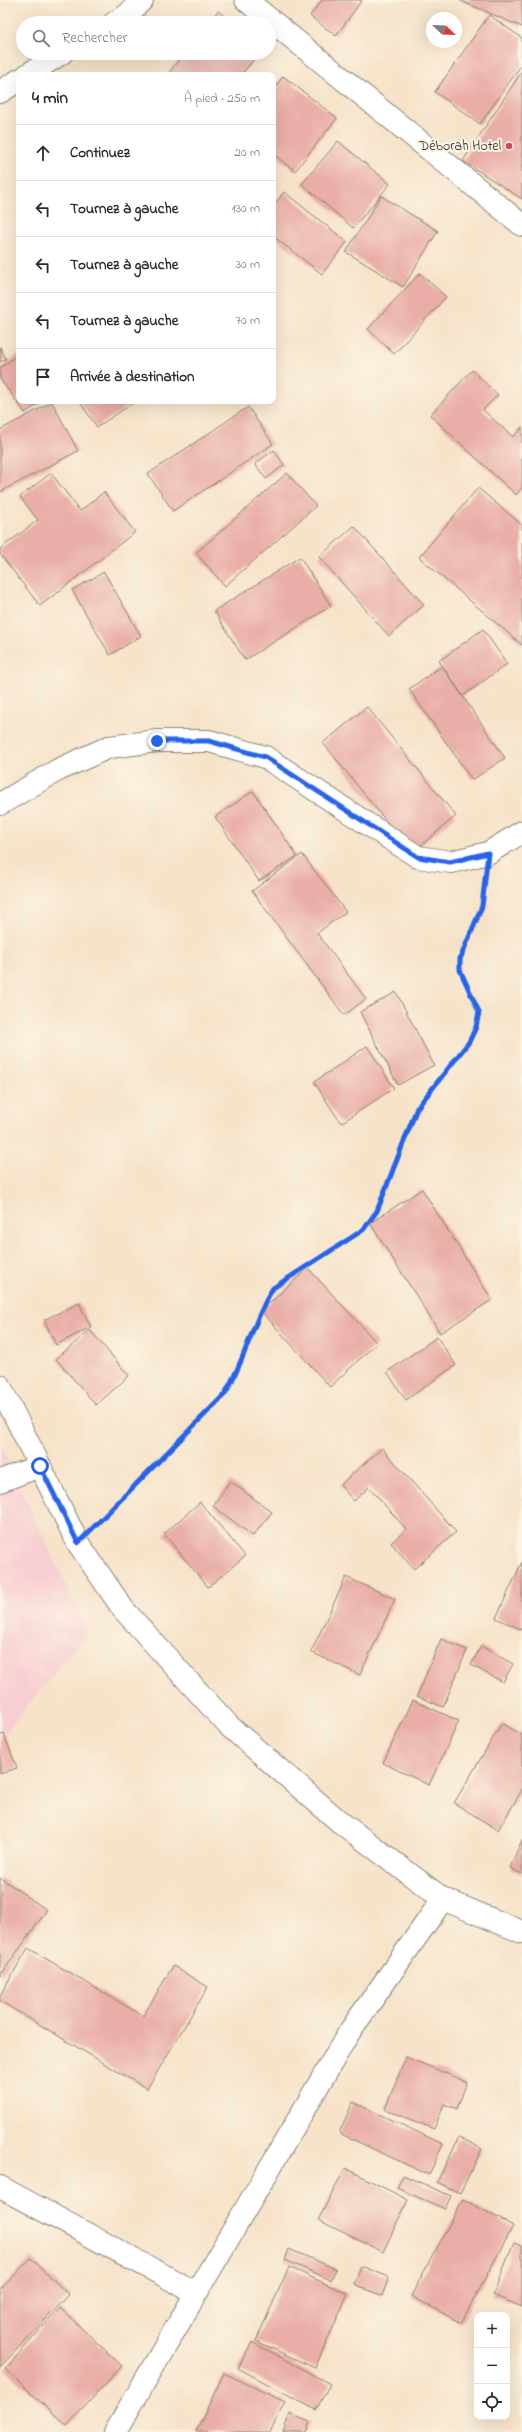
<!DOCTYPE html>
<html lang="fr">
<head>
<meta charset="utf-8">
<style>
  body { margin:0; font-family:"Indie Flower",sans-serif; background:#f2f2f3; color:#2b2b33 }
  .controls { position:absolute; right:12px; bottom:12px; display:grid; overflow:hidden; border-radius:8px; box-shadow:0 4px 16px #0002 }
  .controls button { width:36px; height:36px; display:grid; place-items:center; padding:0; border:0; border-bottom:1px solid #e1e1e2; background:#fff; color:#2b2b33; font:20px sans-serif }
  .compass { position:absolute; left:426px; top:12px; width:36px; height:36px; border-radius:50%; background:#fff; box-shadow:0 4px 16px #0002; rotate:113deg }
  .stop { position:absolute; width:12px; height:12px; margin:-9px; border:3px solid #2563eb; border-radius:50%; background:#fff }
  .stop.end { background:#2563eb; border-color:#fff; box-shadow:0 1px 4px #0008 }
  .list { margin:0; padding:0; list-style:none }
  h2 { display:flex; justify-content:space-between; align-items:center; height:52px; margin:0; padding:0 16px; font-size:17px }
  h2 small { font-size:13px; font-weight:400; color:#7c7c81 }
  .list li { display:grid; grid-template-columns:26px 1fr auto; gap:12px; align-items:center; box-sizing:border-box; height:56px; padding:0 16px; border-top:1px solid #e1e1e2 }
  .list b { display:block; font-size:15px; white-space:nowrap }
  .list em { font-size:13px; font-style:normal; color:#7c7c81 }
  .icon { flex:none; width:22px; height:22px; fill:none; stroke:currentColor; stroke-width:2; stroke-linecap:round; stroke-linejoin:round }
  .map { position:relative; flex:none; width:522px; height:2432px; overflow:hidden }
  .search { position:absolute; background:#fff; box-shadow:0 4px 16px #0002; left:16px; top:16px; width:260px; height:44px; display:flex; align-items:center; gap:10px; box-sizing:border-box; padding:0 14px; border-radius:22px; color:#7c7c81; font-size:15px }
  .panel { position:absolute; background:#fff; box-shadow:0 4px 16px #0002; left:16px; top:72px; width:260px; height:332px; border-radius:8px }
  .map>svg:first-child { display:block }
  .built { fill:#f7cfd2 }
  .building { fill:#e9aea7 }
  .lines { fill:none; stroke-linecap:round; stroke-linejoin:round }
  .street-casing { stroke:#898072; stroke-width:24 }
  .path { stroke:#898072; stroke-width:2.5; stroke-dasharray:1 3; stroke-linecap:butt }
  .street { stroke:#fff; stroke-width:22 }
  .route { stroke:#2563eb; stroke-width:5 }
  .poi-dot { fill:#d1495b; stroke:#fcf5e5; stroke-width:1.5 }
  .labels { text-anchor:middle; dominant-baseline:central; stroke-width:4; stroke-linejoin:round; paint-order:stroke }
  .poi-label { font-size:14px; fill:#1c1c1c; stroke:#fcf5e5; text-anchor:end }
</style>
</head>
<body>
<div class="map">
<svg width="522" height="2432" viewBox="0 0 522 2432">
  <rect width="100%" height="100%" fill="#fcf5e5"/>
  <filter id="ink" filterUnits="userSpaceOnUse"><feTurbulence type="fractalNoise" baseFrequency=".025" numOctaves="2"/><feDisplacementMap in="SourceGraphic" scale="8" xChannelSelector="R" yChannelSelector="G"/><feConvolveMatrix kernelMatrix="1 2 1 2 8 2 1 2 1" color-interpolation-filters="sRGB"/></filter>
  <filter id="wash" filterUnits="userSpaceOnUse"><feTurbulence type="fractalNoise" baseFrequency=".012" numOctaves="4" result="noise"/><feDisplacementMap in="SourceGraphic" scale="16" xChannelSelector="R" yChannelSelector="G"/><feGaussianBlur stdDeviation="0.9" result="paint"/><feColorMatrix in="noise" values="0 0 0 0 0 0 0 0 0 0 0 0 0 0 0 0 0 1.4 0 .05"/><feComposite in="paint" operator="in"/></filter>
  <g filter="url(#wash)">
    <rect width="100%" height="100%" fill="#f6e3c9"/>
    <!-- built -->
    <polygon class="built" points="0,1444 88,1632 7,1731 0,1735"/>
    <g id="blocks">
      <!-- building -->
      <g class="building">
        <polygon points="322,0 362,0 336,36 310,16"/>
        <polygon points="459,0 522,0 522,27"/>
        <polygon points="218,11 233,23 208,23"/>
        <polygon points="489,15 522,38 522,64 480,124 435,92"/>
        <polygon points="184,53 259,53 241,75 167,75"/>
        <polygon points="522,71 522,199 463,161"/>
        <polygon points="283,76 337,118 295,171 273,154 273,90"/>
        <polygon points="338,141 390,184 353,228 302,184"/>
        <polygon points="284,192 347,242 322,274 273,236 273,206"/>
        <polygon points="381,196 438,231 403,287 346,252"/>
        <polygon points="420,273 446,297 394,354 368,329"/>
        <polygon points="0,347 6,359 0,362"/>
        <polygon points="19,354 19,401 42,401 25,413 0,379 0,368"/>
        <polygon points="472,370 498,395 483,410 513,437 522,427 522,488 516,495 430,415"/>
        <polygon points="79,401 136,401 97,427"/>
        <polygon points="52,402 78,451 0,492 0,430"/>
        <polygon points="248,407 273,444 173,511 148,474"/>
        <polygon points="274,450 284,465 266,479 255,464"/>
        <polygon points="51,473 80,511 104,492 135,532 40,606 0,554 0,549 38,520 20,497"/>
        <polygon points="287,473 316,506 225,586 196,553"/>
        <polygon points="478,488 522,525 522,645 419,557"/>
        <polygon points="354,526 424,605 389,636 319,557"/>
        <polygon points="300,557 331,606 245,660 214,611"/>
        <polygon points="104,572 141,636 110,655 72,590"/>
        <polygon points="483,629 507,664 463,696 439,661"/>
        <polygon points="442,666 505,758 472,780 409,689"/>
        <polygon points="367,707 456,816 412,853 323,743"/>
        <polygon points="253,791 297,856 259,881 215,817"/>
        <polygon points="302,854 346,912 317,933 366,999 344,1015 252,891"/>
        <polygon points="396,992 434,1065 398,1085 360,1012"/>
        <polygon points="367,1046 394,1088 341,1123 314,1082"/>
        <polygon points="422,1189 492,1300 440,1333 370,1223"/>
        <polygon points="308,1268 377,1343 330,1387 261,1311"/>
        <polygon points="79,1303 91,1327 56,1345 44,1320"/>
        <polygon points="90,1330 129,1376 96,1405 56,1359"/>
        <polygon points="437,1337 456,1365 406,1400 387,1372"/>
        <polygon points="382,1448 456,1532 414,1569 391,1543 406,1529 369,1487 354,1501 340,1485"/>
        <polygon points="230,1481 272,1512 253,1536 213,1506"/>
        <polygon points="200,1502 245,1556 208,1587 164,1534"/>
        <polygon points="522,1562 522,1630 496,1618"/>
        <polygon points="346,1577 395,1599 360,1675 311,1652"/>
        <polygon points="441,1639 467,1650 443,1707 417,1696"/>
        <polygon points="481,1646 513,1664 503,1682 471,1665"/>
        <polygon points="413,1700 459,1721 429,1785 383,1763"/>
        <polygon points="502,1723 522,1735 522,1790 498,1830 454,1803"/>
        <polygon points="4,1734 17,1768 0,1774 0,1735"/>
        <polygon points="522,1840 522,1874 510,1868"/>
        <polygon points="1,1878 47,1910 0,1976 0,1880"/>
        <polygon points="28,1948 143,2016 173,1966 208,1987 147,2089 0,2001 0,1995"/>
        <polygon points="406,2057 467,2082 457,2109 444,2104 434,2129 385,2109"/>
        <polygon points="353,2102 443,2144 429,2175 339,2133"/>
        <polygon points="459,2137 482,2149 460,2193 437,2182"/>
        <polygon points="345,2168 408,2200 383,2252 318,2220"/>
        <polygon points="403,2175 451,2196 445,2209 397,2188"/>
        <polygon points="463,2199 513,2226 461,2323 411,2296"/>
        <polygon points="514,2242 522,2245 522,2307 493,2295"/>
        <polygon points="289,2249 336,2269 331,2280 285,2260"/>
        <polygon points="31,2258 69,2295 0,2367 0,2290"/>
        <polygon points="361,2266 389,2277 382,2296 354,2284"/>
        <polygon points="289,2267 348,2294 315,2368 256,2341"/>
        <polygon points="60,2308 122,2366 67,2426 5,2369"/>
        <polygon points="252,2342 330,2384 316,2410 238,2368"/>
        <polygon points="224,2373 285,2402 270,2432 196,2432"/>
        <polygon points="290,2414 310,2422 306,2432 283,2432"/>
      </g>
    </g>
  </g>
  <g filter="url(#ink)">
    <use href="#blocks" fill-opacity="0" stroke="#898072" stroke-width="1"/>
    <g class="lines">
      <!-- street casing -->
      <g class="street-casing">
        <g id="street">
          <polyline points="246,0 522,225"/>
          <polyline points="114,23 126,16 142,0"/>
          <polyline points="27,75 62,53"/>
          <polyline points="0,92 19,80"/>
          <polyline points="0,804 58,770 109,747 157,741 209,741 265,757 418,857 451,862 488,853 522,832"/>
          <polyline points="0,1386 78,1543 123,1609 229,1726 340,1822 443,1899 522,1932"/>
          <polyline points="0,1481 40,1466"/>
          <polyline points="0,2187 196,2293"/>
          <polyline points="115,2432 350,2031 443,1899"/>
        </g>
      </g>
      <!-- path -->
      <path class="path" d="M100,1521L224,1395C245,1362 252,1322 273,1288L363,1230L377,1211L417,1108L469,1042L476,1027L479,1012L460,970V959L478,922L482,906L485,884"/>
      <!-- street -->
      <use href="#street" class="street"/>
    </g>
  </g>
  <g class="lines" filter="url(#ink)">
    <!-- route -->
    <path class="route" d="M40,1466L78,1543L224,1395C245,1362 252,1322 273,1288L363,1230L377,1211L417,1108L469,1042L476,1027L479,1012L460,970V959L482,906L488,853L450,862L418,857L265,757L209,741H157"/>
  </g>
  <!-- markers -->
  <circle class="poi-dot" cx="509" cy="146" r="4"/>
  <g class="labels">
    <!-- poi labels -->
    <g class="poi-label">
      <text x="501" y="146">Déborah Hotel</text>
    </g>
  </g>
</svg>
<div class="controls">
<button>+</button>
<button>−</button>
<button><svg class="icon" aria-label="locate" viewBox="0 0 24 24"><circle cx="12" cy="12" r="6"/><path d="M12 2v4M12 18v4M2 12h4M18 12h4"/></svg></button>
</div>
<svg class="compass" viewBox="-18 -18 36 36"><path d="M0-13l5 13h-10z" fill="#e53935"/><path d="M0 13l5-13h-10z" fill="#7c7c81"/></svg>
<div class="stop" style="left:40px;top:1466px"></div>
<div class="stop end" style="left:157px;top:741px"></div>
<div class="search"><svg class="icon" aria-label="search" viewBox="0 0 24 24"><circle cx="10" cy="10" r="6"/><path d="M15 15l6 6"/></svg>Rechercher</div>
<section class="panel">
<h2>4 min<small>À pied · 250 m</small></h2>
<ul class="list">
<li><svg class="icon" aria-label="ahead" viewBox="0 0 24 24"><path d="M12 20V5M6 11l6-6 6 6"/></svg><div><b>Continuez</b></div><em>20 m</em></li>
<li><svg class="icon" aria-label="left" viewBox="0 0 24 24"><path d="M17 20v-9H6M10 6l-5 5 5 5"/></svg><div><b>Tournez à gauche</b></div><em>130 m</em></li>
<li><svg class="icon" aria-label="left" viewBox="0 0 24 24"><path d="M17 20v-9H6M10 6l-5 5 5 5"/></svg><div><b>Tournez à gauche</b></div><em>30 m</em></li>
<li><svg class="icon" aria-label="left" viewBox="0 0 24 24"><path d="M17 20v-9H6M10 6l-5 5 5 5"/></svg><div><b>Tournez à gauche</b></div><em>70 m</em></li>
<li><svg class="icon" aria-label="arrive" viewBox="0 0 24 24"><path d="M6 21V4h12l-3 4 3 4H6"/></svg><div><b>Arrivée à destination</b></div></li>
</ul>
</section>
</div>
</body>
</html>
